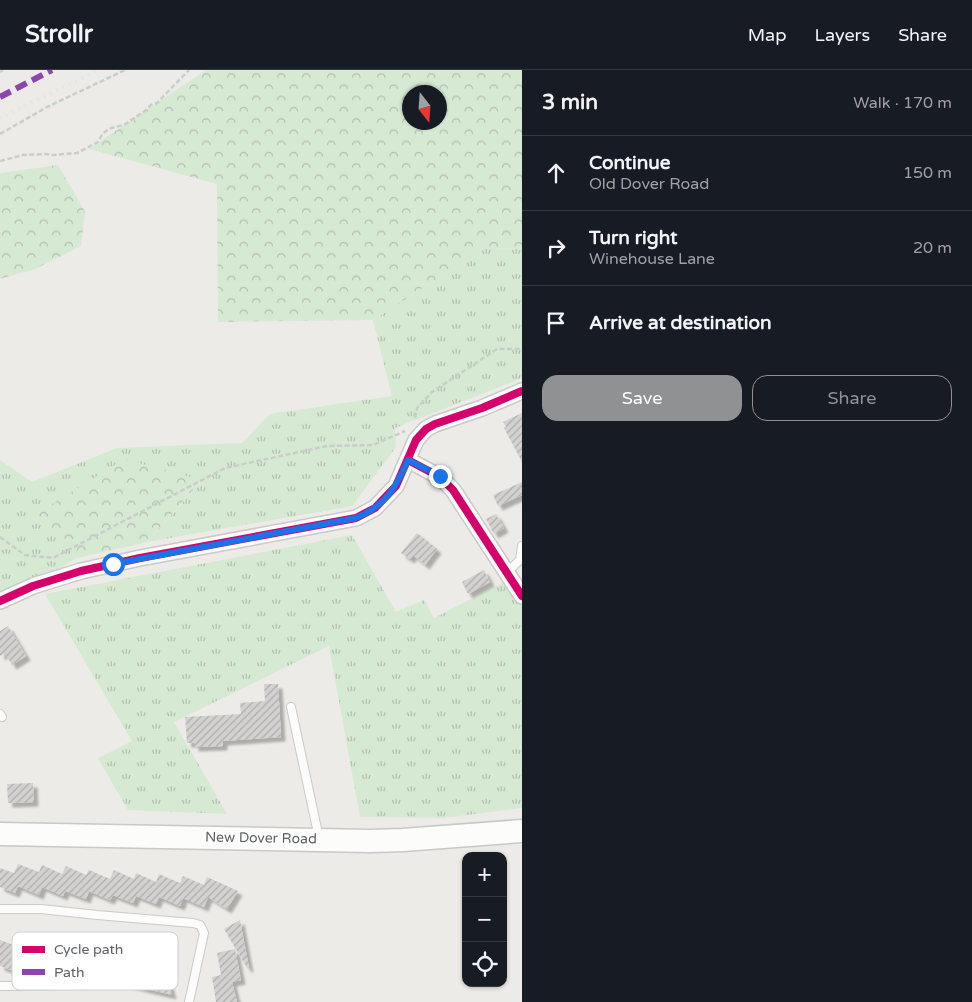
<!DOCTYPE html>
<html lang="en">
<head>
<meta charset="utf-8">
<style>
  body { margin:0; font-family:"Varela Round",sans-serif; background:#242831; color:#f1f3f6 }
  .controls { position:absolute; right:15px; bottom:15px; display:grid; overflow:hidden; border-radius:10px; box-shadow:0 1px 4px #0004 }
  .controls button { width:45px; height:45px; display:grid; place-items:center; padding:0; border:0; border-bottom:1px solid #363941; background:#171b24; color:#f1f3f6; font:25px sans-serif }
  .compass { position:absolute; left:402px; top:15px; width:45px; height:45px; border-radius:50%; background:#171b24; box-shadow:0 1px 4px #0004; rotate:163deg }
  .stop { position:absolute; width:15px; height:15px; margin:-11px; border:4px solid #1a73e8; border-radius:50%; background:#fff }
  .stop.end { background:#1a73e8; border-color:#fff; box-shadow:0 1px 5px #0008 }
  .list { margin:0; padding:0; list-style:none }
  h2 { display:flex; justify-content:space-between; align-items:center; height:65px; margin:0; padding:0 20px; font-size:21px }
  h2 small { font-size:16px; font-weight:400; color:#9ea1a6 }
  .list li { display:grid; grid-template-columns:32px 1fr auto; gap:15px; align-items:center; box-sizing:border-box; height:75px; padding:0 20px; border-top:1px solid #363941 }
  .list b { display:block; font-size:19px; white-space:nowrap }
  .list p { margin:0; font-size:16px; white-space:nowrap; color:#9ea1a6 }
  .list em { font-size:16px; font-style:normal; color:#9ea1a6 }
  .actions { display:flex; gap:10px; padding:15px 20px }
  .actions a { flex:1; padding:11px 0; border:1px solid #8f9193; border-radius:15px; text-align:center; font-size:18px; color:#8f9193 }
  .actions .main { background:#8f9193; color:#fff }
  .icon { flex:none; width:28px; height:28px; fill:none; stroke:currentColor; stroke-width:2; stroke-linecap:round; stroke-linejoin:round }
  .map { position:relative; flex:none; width:522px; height:932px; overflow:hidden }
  header { display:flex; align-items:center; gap:30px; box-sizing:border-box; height:70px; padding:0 25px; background:#171b24; border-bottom:1px solid #363941 }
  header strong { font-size:24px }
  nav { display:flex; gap:28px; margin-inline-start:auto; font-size:18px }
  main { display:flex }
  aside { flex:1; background:#171b24 }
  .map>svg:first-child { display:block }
  .grass { fill:url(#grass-tufts) }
  .forest { fill:url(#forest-crowns); fill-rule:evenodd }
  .building { fill:url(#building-hatch); filter:url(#shadow) }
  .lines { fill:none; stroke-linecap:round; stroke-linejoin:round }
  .lane-casing { stroke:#c9cac9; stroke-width:10 }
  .street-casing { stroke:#c9cac9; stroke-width:18 }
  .secondary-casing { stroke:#c8c8c8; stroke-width:25 }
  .path { stroke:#c9ceca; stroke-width:2.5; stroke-dasharray:5 2.5; stroke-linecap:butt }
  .lane { stroke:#fcfcfb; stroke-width:8 }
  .street { stroke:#fcfcfb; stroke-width:15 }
  .secondary { stroke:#fcfcfb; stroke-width:22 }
  .rail { stroke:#e3e2e3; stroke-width:4; stroke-dasharray:1 6; stroke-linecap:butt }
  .quiet { stroke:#8e44ad; stroke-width:6; stroke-dasharray:12 6; stroke-linecap:butt }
  .cycleway-casing { stroke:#fff; stroke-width:11 }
  .cycleway { stroke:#d6006c; stroke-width:8 }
  .route { stroke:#1a73e8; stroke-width:6 }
  .labels { text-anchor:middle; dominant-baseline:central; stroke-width:4; stroke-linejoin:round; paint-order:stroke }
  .street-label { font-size:14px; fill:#5d6166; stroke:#fff }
  .key { fill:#fff; stroke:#ced0d1; stroke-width:1 }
  .key-label { font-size:14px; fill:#5d6166 }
</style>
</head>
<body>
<header>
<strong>Strollr</strong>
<nav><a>Map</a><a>Layers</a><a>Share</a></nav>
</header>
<main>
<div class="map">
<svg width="522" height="932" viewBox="0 0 522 932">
  <defs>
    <pattern id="grass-tufts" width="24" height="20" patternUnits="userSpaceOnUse" patternTransform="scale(1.25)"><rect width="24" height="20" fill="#d6e9d2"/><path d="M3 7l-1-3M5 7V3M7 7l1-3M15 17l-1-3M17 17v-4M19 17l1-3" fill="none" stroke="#b1c0ae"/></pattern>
    <pattern id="forest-crowns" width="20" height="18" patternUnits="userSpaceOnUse" patternTransform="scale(1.25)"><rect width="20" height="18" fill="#d6e9d2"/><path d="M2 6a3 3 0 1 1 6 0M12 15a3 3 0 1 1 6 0" fill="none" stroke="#b1c0ae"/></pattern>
    <pattern id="building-hatch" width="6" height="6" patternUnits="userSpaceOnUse" patternTransform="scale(1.25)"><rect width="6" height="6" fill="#d3d2d0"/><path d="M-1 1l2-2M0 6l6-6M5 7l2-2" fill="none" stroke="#aeaead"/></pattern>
    <filter id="shadow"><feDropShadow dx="4.5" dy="4.5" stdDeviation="1" flood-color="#0004"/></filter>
  </defs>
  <rect width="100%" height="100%" fill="#edebe7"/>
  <!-- grass -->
  <g class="grass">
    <polygon points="486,178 522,179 522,308 395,358 396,377 352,436 147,472 202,411 33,446 77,488 0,534 0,390 32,412 117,378 242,373 270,344 392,326 373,250"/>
    <polygon points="352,465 396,542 424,530 434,548 506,511 522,537 522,738 444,748 360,747 329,576 174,652 227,744 128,740 98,688 132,671 45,524"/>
  </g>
  <!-- forest -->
  <g class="forest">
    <path d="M206,0H522V179L486,178L373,250L218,252L217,114L89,79ZM410,22H440V52H410Z"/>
    <polygon points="58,95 85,142 81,176 35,199 0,209 0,103"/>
    <polygon points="124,389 202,410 147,472 77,488 33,446"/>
  </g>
  <!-- building -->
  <g class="building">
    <polygon points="522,343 522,392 504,358 506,357 503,352"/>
    <polygon points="522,412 522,425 498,436 493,425"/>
    <polygon points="496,444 504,458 494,464 486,449"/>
    <polygon points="417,463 437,479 425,495 413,485 410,489 401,483"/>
    <polygon points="484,500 490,512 468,524 462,512"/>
    <polygon points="8,556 26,586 12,595 5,583 0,586 0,561"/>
    <polygon points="264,614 278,614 281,667 223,671 223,676 194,677 194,673 187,673 185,647 241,644 240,633 265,631"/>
    <polygon points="33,713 34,732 8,733 7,714"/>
    <polygon points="18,794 39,802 42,795 62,804 66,796 86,805 89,800 110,809 114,800 134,809 136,803 156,812 159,804 180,813 183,806 204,815 207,807 238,821 227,839 208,827 204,837 183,828 180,836 159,827 156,834 136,826 133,833 113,825 110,830 89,821 86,829 65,821 63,826 42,817 39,825 18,816 15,823 0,817 0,798 14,803"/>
    <polygon points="240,850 249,898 247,898 224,859"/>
    <polygon points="0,870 19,877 21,873 39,880 41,875 67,884 60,904 42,899 40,905 21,899 19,903 0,896"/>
    <polygon points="235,879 241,910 232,912 237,932 216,932 212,907 221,905 217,883"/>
    <polygon points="167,905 172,925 126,914"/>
  </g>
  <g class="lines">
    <!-- lane casing -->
    <g class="lane-casing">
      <g id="lane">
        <polyline points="506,503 520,490 522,476"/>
        <polyline points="291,637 319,768"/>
        <polyline points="0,644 2,647"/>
        <polyline points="0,839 41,839 97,845 193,853 200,855 204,863 189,932"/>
        <polyline points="0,916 93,915"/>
      </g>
    </g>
    <!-- street casing -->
    <g class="street-casing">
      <g id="street">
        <polyline points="408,390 440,407 453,420 522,526"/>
        <polyline points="0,531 33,516 81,501 140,488 356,448 375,438 396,416 416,370 426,359 435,354 482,338 522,321"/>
      </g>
    </g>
    <!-- secondary casing -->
    <g class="secondary-casing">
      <polyline id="secondary" points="0,764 370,771 403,770 522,761"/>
    </g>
    <!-- path -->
    <g class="path">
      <polyline points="0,2 3,0"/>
      <polyline points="0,64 47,37 125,0"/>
      <polyline points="0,91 23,85 45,84 52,85 77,83 98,72 103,63 111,58 124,55 146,40 151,35 157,33 189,0"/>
      <polyline points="415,348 417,338 432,322 497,279 522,279"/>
      <polyline points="0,467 25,485 53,488 225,398 327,376 373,375 405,361"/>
    </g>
    <!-- lane -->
    <use href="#lane" class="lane"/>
    <!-- street -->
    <use href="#street" class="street"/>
    <!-- secondary -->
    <use href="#secondary" class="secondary"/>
    <!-- rail -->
    <polyline class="rail" points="0,48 99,0"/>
    <!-- quiet -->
    <polyline class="quiet" points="0,27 52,0"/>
    <!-- cycleway casing -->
    <g class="cycleway-casing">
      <g id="cycleway">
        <polyline points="408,390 440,407 453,420 522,526"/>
        <polyline points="0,531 33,516 81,501 140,488 356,448 375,438 396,416 416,370 426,359 435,354 482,338 522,321"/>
      </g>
    </g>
    <!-- cycleway -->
    <use href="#cycleway" class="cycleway"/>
  </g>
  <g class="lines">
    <!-- route -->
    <path class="route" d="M113,494L356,448C385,436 396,418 408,390L440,406"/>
  </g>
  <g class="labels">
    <!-- street labels -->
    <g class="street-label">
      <text transform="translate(261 768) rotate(1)">New Dover Road</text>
    </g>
  </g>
  <!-- legend -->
  <rect x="12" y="862" width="166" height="58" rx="8" class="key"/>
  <rect x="22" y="876" width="23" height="7" fill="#d6006c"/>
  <rect x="22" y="899" width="23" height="6" fill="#8e44ad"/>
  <g class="key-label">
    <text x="54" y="884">Cycle path</text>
    <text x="54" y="907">Path</text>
  </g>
</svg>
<div class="controls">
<button>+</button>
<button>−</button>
<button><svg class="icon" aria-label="locate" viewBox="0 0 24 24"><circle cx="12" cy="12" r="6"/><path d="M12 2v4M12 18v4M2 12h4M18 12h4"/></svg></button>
</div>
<svg class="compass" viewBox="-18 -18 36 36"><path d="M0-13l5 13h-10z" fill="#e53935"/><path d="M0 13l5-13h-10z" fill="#9ea1a6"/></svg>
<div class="stop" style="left:113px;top:494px"></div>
<div class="stop end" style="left:440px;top:406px"></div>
</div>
<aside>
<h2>3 min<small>Walk · 170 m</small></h2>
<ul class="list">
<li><svg class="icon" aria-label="ahead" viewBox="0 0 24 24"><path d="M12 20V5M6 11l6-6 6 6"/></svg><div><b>Continue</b><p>Old Dover Road</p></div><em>150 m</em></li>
<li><svg class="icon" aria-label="right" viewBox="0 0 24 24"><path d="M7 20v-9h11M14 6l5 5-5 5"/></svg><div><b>Turn right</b><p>Winehouse Lane</p></div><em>20 m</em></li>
<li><svg class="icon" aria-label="arrive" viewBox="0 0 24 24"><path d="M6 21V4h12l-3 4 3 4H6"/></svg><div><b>Arrive at destination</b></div></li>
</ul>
<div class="actions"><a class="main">Save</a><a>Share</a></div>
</aside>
</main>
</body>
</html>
